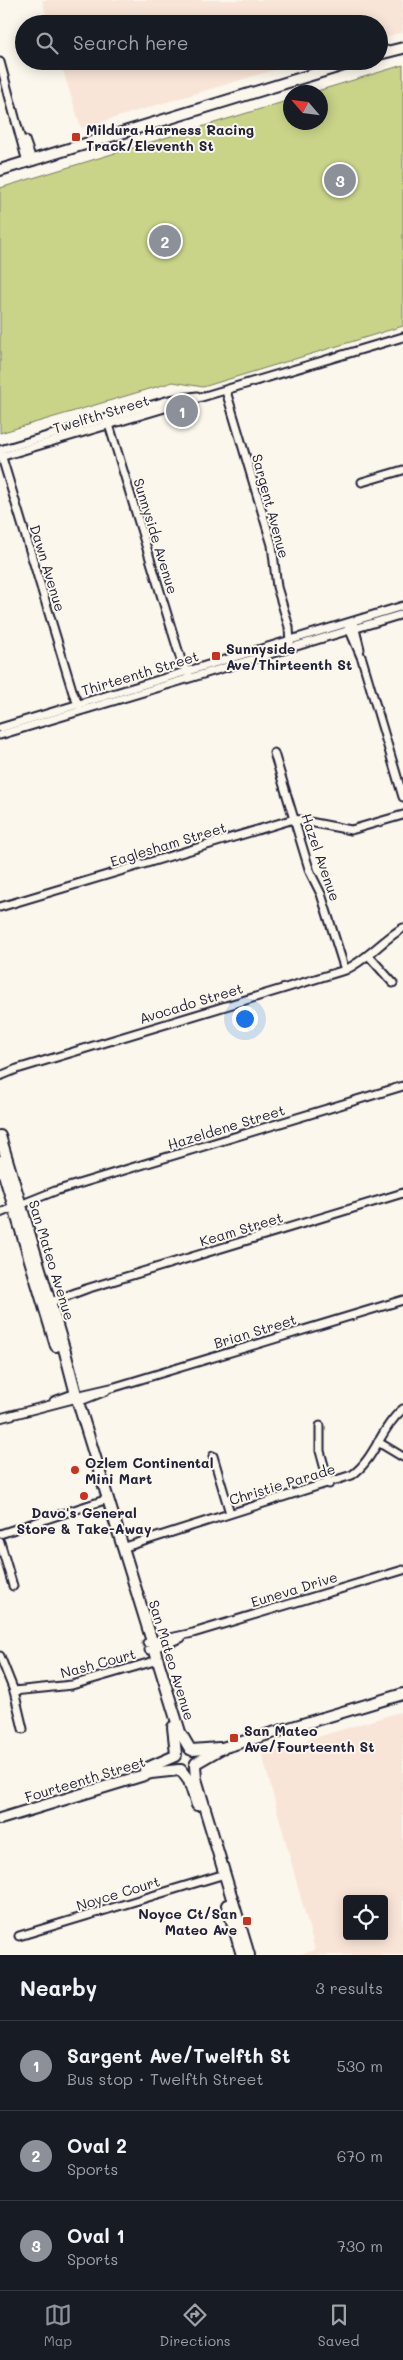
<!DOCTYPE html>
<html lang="en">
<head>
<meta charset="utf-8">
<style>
  body { margin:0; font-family:Mali,sans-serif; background:#20242c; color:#f1f3f6 }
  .controls { position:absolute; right:15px; bottom:15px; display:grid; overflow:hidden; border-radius:5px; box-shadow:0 2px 12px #0003 }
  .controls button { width:45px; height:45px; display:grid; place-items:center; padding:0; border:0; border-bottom:1px solid #363941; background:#171b24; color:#f1f3f6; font:25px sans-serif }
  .compass { position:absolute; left:283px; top:85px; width:45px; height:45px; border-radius:50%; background:#171b24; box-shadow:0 2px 12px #0003; rotate:298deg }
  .you { position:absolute; left:244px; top:1018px; width:18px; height:18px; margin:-12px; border:4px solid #fff; border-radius:50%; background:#1a73e8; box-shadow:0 0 0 8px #1a73e833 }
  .badge { display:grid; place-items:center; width:32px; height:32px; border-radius:50%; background:#8c9099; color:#fff; font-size:16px; font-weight:700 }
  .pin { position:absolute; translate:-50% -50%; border:2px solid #fff; box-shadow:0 1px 5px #0006 }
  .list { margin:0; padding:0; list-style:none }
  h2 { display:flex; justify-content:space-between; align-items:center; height:65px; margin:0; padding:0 20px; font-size:21px }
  h2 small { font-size:16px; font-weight:400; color:#9ea1a6 }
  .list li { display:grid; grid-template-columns:32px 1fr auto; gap:15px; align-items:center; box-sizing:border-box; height:90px; padding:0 20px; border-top:1px solid #363941 }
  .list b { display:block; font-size:19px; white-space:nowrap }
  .list p { margin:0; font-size:16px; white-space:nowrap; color:#9ea1a6 }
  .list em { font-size:16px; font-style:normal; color:#9ea1a6 }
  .icon { flex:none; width:28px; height:28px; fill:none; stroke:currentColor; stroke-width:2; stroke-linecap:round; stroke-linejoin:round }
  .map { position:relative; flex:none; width:403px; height:1955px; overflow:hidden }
  .search { position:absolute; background:#171b24; box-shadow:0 2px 12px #0003; left:15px; right:15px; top:15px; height:55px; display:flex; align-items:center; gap:12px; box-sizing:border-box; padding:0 18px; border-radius:28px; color:#9ea1a6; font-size:19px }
  .sheet { height:335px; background:#171b24 }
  nav { display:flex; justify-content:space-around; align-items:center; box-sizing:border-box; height:70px; border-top:1px solid #363941; background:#171b24; font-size:14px; color:#9ea1a6 }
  nav a { display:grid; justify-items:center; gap:2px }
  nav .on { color:#8c9099 }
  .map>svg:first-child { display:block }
  .built { fill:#f9e5d8; fill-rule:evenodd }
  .green { fill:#c9d488; stroke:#767b62 }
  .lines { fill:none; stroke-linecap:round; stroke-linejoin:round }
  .street-casing { stroke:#22223b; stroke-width:11 }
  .secondary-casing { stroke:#22223b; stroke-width:14 }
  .street { stroke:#fbf7ec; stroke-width:7 }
  .secondary { stroke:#fbf7ec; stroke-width:10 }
  .poi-dot { fill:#c8321e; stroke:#fbf7ec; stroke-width:2 }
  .labels { text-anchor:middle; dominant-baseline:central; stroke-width:4; stroke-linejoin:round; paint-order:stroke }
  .poi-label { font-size:14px; font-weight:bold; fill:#22223b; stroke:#fbf7ec; text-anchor:start }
  .street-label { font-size:14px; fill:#22223b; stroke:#fbf7ec }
</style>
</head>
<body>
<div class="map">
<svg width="403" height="1955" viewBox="0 0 403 1955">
  <rect width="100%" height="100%" fill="#fbf7ec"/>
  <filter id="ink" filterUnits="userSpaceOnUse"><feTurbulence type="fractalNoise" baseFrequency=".02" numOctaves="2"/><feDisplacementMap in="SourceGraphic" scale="10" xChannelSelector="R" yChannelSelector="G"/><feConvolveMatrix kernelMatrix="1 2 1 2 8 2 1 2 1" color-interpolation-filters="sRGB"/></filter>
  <g filter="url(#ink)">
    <!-- built -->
    <g class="built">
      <polygon points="42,0 403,0 403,32 379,39 379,24 49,24"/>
      <polygon points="60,61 304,61 81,128"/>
      <path d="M403,1711V1955H299L315,1950L262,1754ZM347,1899H384V1936H347Z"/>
    </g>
    <!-- green -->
    <polygon class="green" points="403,65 403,326 203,387 173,382 0,433 0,188 290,100 290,122 320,122 320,92 314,92"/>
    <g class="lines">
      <!-- street casing -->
      <g class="street-casing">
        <g id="street">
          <polyline points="0,62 27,162"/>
          <polyline points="25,140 32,160"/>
          <polyline points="226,391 272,545 277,587 289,627 290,644"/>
          <polyline points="107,418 181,660 189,675"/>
          <polyline points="0,450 169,400 197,396"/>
          <polyline points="0,451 73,693 80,708"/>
          <polyline points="0,457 403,337"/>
          <polyline points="362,482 403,470"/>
          <polyline points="354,625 360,649"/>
          <polyline points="348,626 362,659 403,797"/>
          <polyline points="0,728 403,606"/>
          <polyline points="0,735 403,614"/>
          <polyline points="274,753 310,872 321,894 345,970"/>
          <polyline points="0,907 294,819 351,830 403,815"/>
          <polyline points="368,955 393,983"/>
          <path d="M0,1076L17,1069L345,970C367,960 382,940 403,928"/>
          <polyline points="0,1213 55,1191 403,1086"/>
          <polyline points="48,1303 86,1289 403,1193"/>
          <polyline points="76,1396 115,1387 403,1300"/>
          <polyline points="54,1401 76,1393"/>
          <polyline points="78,1402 106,1391"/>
          <polyline points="0,1418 77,1398"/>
          <polyline points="320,1426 320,1451 329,1484"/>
          <polyline points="378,1442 403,1457"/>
          <polyline points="213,1456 230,1513"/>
          <polyline points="0,1534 108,1499"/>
          <polyline points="0,1542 13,1586"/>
          <path d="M122,1548L352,1475C375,1459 381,1427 403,1409"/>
          <polyline points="147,1643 193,1633 403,1570"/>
          <polyline points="149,1650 181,1638"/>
          <polyline points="0,1656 14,1691 23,1729"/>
          <polyline points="14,1691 72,1685 158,1660"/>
          <polyline points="19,1936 225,1874"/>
        </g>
      </g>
      <!-- secondary casing -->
      <g class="secondary-casing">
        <g id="secondary">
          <polyline points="379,54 403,48"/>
          <polyline points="0,170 357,61"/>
          <polyline points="0,1136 65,1352 78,1402 180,1732 190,1749"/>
          <polyline points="0,1161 56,1346"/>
          <polyline points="173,1727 176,1754"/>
          <polyline points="192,1750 219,1748"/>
          <polyline points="196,1763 222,1748 403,1694"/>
          <polyline points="195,1765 196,1779 249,1955"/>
          <polyline points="145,1769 175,1756"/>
          <polyline points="181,1770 189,1781 197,1805"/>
          <polyline points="0,1819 151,1773 179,1770"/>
          <polyline points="227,1905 242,1955"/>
        </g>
      </g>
      <!-- street -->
      <use href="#street" class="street"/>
      <!-- secondary -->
      <use href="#secondary" class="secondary"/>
    </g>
  </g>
  <!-- markers -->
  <g class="poi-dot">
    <rect x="71" y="132" width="10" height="10" rx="2.5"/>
    <rect x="211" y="651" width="10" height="10" rx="2.5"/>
    <circle cx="75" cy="1470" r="5"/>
    <circle cx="84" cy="1496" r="5"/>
    <rect x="229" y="1733" width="10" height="10" rx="2.5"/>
    <rect x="242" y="1916" width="10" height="10" rx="2.5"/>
  </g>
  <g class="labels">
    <!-- poi labels -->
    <g class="poi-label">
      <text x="86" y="129">Mildura Harness Racing<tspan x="86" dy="16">Track/Eleventh St</tspan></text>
      <text x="226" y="648">Sunnyside<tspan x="226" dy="16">Ave/Thirteenth St</tspan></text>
      <text x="85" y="1462">Ozlem Continental<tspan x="85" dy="16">Mini Mart</tspan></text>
      <text x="84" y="1512" text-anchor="middle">Davo's General<tspan x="84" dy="16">Store &amp; Take-Away</tspan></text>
      <text x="244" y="1730">San Mateo<tspan x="244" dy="16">Ave/Fourteenth St</tspan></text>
      <text x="237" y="1913" text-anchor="end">Noyce Ct/San<tspan x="237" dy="16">Mateo Ave</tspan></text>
    </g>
    <!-- street labels -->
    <g class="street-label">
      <text transform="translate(101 414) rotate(-17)">Twelfth Street</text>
      <text transform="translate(271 506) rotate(75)">Sargent Avenue</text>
      <text transform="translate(156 536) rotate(73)">Sunnyside Avenue</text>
      <text transform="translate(48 568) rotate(73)">Dawn Avenue</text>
      <text transform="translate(140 673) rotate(-17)">Thirteenth Street</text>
      <text transform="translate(168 844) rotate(-17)">Eaglesham Street</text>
      <text transform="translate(321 857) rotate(71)">Hazel Avenue</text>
      <text transform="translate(191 1003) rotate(-17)">Avocado Street</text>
      <text transform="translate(226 1127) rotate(-17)">Hazeldene Street</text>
      <text transform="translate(241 1229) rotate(-17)">Keam Street</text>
      <text transform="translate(52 1260) rotate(73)">San Mateo Avenue</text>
      <text transform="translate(255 1331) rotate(-17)">Brian Street</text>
      <text transform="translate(282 1484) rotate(-17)">Christie Parade</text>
      <text transform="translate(294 1589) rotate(-17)">Euneva Drive</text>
      <text transform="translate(172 1660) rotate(73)">San Mateo Avenue</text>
      <text transform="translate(98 1663) rotate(-15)">Nash Court</text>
      <text transform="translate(85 1779) rotate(-17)">Fourteenth Street</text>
      <text transform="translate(118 1893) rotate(-17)">Noyce Court</text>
    </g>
  </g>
</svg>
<div class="controls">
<button><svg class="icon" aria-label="locate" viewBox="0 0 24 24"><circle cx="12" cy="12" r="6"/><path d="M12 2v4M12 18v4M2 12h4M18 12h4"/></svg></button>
</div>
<svg class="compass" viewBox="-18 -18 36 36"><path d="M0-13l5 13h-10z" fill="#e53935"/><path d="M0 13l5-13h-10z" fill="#9ea1a6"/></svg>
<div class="you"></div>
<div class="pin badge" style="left:182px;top:411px">1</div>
<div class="pin badge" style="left:165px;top:241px">2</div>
<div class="pin badge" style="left:340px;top:180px">3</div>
<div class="search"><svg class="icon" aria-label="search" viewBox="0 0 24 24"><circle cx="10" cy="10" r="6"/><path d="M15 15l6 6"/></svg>Search here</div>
</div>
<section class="sheet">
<h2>Nearby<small>3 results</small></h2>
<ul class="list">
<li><span class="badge">1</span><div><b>Sargent Ave/Twelfth St</b><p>Bus stop · Twelfth Street</p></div><em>530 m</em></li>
<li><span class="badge">2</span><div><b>Oval 2</b><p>Sports</p></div><em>670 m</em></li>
<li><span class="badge">3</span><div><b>Oval 1</b><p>Sports</p></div><em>730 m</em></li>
</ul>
</section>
<nav>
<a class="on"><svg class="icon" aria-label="map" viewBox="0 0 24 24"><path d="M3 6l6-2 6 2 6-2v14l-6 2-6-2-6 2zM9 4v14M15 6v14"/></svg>Map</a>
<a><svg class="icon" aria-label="directions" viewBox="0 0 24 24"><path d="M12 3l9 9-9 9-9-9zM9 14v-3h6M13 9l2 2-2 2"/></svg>Directions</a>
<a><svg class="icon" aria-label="saved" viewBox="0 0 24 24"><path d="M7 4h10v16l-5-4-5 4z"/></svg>Saved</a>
</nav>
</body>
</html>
